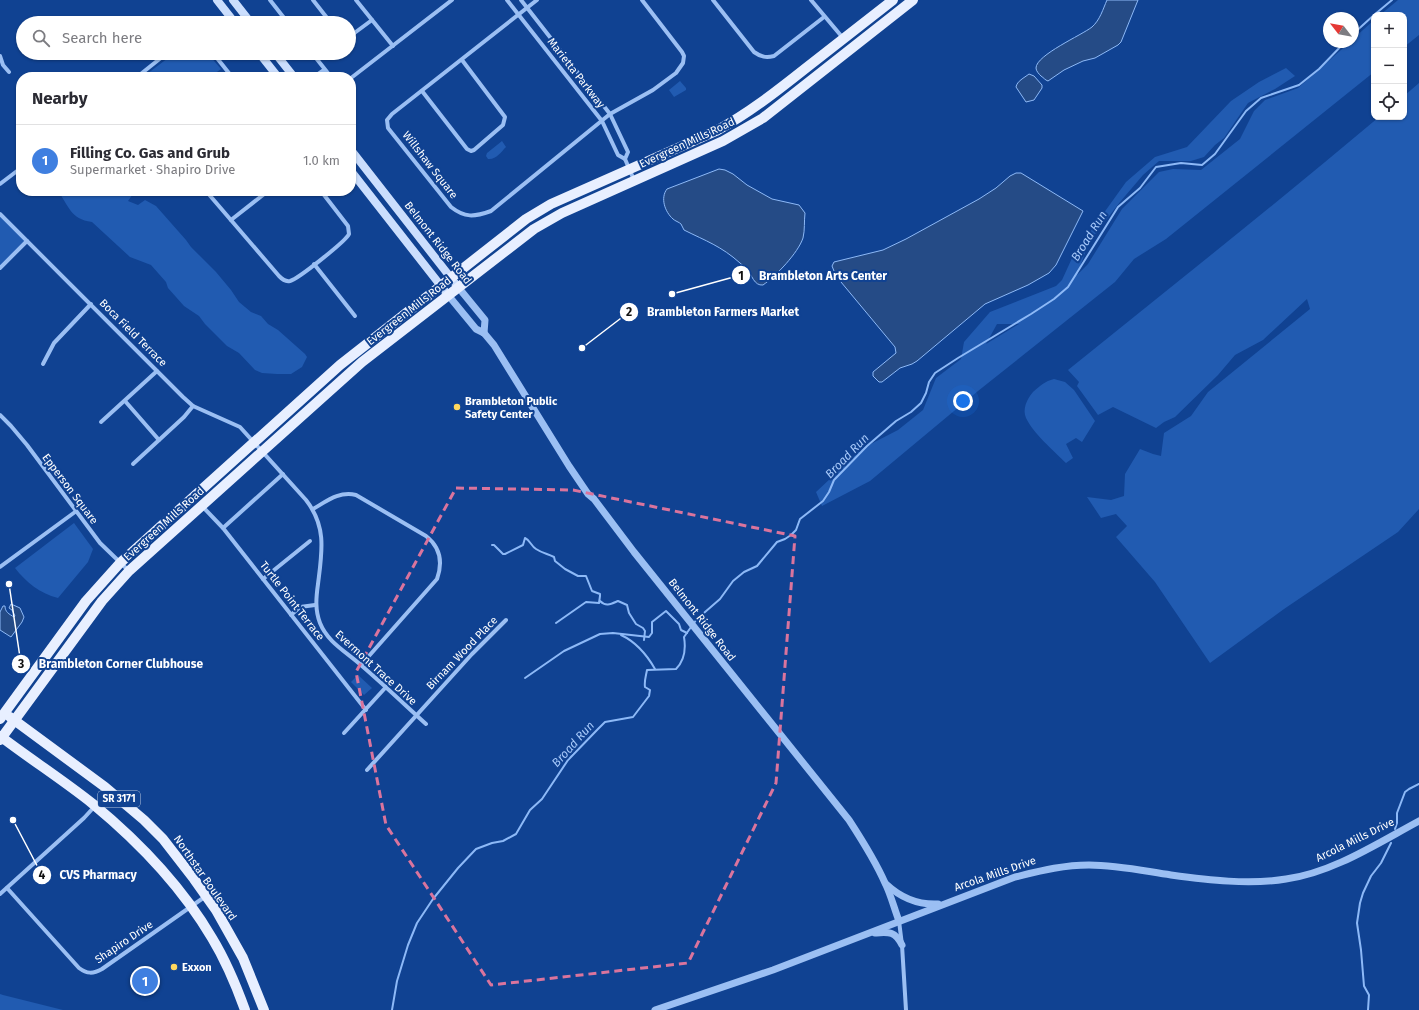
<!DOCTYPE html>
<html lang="en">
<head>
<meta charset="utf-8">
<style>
  body { margin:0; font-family:"Fira Sans",sans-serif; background:#f2f2f3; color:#2b2b33 }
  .controls { position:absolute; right:12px; top:12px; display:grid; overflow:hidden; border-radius:8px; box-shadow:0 1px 3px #0004 }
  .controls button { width:36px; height:36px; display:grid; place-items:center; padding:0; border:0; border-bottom:1px solid #e1e1e2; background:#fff; color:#2b2b33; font:20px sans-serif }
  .compass { position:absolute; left:1323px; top:12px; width:36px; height:36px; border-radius:50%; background:#fff; box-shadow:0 1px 3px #0004; rotate:301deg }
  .you { position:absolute; left:963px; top:401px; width:14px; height:14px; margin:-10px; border:3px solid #fff; border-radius:50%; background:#1a73e8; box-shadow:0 0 0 6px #1a73e833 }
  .badge { display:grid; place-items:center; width:26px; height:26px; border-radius:50%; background:#db2777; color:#fff; font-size:13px; font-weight:700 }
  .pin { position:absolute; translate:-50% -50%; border:2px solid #fff; box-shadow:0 1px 4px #0006 }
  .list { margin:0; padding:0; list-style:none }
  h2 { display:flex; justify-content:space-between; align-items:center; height:52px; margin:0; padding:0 16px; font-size:17px }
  h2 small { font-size:13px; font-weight:400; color:#7c7c81 }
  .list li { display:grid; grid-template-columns:26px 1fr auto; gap:12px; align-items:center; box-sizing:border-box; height:72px; padding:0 16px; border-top:1px solid #e1e1e2 }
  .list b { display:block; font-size:15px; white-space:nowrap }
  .list p { margin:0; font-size:13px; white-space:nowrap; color:#7c7c81 }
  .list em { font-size:13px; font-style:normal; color:#7c7c81 }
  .icon { flex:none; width:22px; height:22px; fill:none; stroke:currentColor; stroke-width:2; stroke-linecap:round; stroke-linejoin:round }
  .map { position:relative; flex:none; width:1419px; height:1010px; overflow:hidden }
  .search { position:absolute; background:#fff; box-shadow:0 1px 3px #0004; left:16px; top:16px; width:340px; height:44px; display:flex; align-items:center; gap:10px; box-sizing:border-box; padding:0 14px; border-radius:22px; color:#7c7c81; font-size:15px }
  .panel { position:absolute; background:#fff; box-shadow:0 1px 3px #0004; left:16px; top:72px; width:340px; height:124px; border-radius:16px }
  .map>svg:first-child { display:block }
  .green { fill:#215bb1; fill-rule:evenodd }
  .water { fill:#254b86; stroke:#8db9f7 }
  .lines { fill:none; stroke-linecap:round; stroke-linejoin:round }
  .stream { stroke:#8db9f7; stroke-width:2 }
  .minor { stroke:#9bbff3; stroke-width:4 }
  .tertiary { stroke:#9bbff3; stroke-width:7 }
  .secondary { stroke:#cbdefd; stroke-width:8 }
  .primary { stroke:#e8efff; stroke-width:10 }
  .marked { fill:none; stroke:#da749d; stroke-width:3; stroke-dasharray:8 5; stroke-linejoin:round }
  .poi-dot { fill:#ffd85e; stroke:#104292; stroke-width:1.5 }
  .labels { text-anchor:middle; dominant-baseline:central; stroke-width:4; stroke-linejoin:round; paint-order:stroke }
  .shield { fill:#104292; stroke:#b7c6de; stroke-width:1 }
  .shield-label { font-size:10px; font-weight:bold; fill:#fff }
  .street-label { font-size:11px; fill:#fff; stroke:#104292 }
  .poi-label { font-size:11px; font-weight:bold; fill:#fff; stroke:#104292; text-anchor:start }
  .water-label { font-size:12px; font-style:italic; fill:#a7c9fa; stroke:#104292 }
  .leader { fill:none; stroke:#fff; stroke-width:1.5 }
  .callout-dot { fill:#fff; stroke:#104292; stroke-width:1.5 }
  .mark-label { font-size:12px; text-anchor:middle; font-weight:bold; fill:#111 }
  .callout-label { font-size:12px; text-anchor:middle; font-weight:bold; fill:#fff; stroke:#104292; stroke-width:4; stroke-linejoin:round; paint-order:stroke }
</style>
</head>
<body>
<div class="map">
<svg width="1419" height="1010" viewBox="0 0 1419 1010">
  <rect width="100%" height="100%" fill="#104292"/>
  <!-- green -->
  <g class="green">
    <polygon points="1398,0 1419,0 1419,35 1404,47 1404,15 1380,15"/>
    <path d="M1374,20V72L1166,239L1134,259L1115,282L978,391L870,481L822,506L816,492L863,448L898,430L923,410L936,378L961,359L964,342L990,312L1056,286L1062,280L1073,256L1126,182L1155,157L1187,147L1231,101L1259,82L1286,68L1295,76L1275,89L1248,103L1224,138L1215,145L1204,157L1191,161H1159L1143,175L1120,202L1089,242L1077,275L1088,264L1122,209L1159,172L1173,169L1201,170L1240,139L1254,111L1265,100L1298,88L1350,42H1353V39ZM997,324H1019L986,344Z"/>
    <polygon points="183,53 202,53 206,57 209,55 221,69 210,77 143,77 172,55 176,58"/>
    <polygon points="680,81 686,88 686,90 674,97 669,90"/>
    <path d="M1419,83V509L1398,532L1284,609L1210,663L1155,582L1116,537L1127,526L1116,514L1101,518L1087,497L1111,500L1124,496L1125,474L1140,449L1153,454L1161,456L1164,433L1191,416L1208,392L1310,309L1307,299L1263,340L1235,355L1218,375L1175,417L1164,422L1156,428L1113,407L1098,415L1077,386L1079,382L1068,370C1172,286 1277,203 1379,117H1404V96Z"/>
    <path d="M502,141L506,147C501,152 496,160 488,159L486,156L487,153Z"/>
    <path d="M58,191H135L128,201L138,205L145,200L156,206L186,240L191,247L216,272L231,290L239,302L251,312L261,316L268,324L278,330L305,354L307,357L302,367L291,374H277L262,373L255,370L239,353L227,346L205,324L199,316L184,306L168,288L166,282L151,265L130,257L92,222C70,219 69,206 58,191Z"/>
    <polygon points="0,214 27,241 0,268"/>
    <path d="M1054,379L1065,382L1074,390L1095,421L1082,442L1076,438L1066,444L1073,458L1066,463C1054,451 1033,433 1026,418C1022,409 1027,399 1033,392C1040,386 1045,381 1054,379Z"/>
    <path d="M74,523L93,549L88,562L58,598C39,593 27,583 15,568Z"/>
    <polygon points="358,675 372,688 364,695 351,682"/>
    <polygon points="0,994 3,995 63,1010 0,1010"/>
  </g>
  <!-- water -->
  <g class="water">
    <path d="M1107,0H1138L1121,42L1118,45L1095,58L1083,61L1064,70L1048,81C1045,80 1044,78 1041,76C1039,74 1036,71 1036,68C1036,55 1082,35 1092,27C1100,20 1103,9 1107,0Z"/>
    <path d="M1029,74L1034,76L1042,85V88L1034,100L1026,102L1016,87C1017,81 1024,78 1029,74Z"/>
    <path d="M719,169L725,170L733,174L747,185L772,199L799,205L805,213C804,221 805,230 803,238C798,253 776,276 763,285C754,286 752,275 747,269C745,267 742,265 740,263C721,246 706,241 684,230C683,228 682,226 681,224C679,222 675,221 673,219C665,212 660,198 667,189Z"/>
    <polygon points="1016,173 1021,173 1083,211 1056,265 1049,273 1028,285 985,304 917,361 912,364 900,368 882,382 879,382 873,376 873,372 896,353 895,347 836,276 832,266 834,262 883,250 906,239 979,199 996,188 1010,176"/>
    <path d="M11,604L20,608L24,617L22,622L11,637L0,630V612L3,606H5C5,612 9,614 14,617L15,616L12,610L9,608Z"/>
  </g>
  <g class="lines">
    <!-- stream -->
    <g class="stream">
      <polyline points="1374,15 1392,0"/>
      <polyline points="1353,34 1374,15"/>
      <path d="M492,545H494L503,554H505L523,545L525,538C530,540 531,546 536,549C542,553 548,554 554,557L555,561L565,569L578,576H586L592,591L600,594V596L599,603L586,602L556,623"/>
      <path d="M600,601C606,607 611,604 618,601L627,605L629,613L636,624L643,628L645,631L644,640"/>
      <polyline points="694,623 697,619 720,599 733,581 744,572 757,566 777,542 785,539 791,535 796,530 800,519 823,501 829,492 834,480 867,446 896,421 911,412 921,403 926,393 929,382 935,373 958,358 1031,314 1054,299 1068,287 1118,207 1140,188 1156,167 1181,163 1202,165 1215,154 1246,111 1261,98 1299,85 1319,69 1345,42"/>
      <path d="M621,635C636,642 647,655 655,669"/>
      <polyline points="525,678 564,651 600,634 613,633 649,637 652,633 652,622 666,611 679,624 681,630 687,633"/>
      <polyline points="1395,829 1397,823 1397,813 1405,792 1409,789 1419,784"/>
      <path d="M392,1010L397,981L408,945L417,923L433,899L458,868L476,849L492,843L503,841L516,834L530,810L542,799L568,760L597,730L605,722L633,717L649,696L650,690L645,687C644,681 646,676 647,670L676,669C685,660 686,649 684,637L691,627"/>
      <polyline points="1368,1010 1369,995 1364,986 1361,950 1357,923 1360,903 1363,893 1371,876 1381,863 1391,843"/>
    </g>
    <!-- minor -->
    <g class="minor">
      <polyline points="270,0 288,23"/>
      <polyline points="313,0 331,23"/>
      <polyline points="356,0 393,46"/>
      <polyline points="507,0 602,121 618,155 625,159 634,180"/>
      <polyline points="521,0 610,114 628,152 625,159"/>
      <path d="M537,0L392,114L387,120L388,128L451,207C465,218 474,217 491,211L610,114L653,90L676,73L683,63L684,56L682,52L642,0"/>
      <path d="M713,0L754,52C761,57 766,58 774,56L824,17"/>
      <polyline points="811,0 843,38"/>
      <polyline points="349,37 372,20"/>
      <polyline points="213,53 232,77"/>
      <polyline points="312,53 331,77"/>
      <polyline points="326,55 329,53"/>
      <polyline points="0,56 3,65 9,72"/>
      <polyline points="137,77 167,53"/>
      <polyline points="314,77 324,70"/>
      <polyline points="351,78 452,0"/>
      <polyline points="422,91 467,149 471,151 474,150 503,125 505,117 462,60"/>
      <polyline points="0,184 21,168"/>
      <path d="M206,191L279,276C282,279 285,282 290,281C298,279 346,241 349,234L348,226L321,191"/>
      <path d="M0,214L183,397L193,406L240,427L306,500C327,527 322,552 318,584C316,598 315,610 320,623C328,643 347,652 362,666C384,685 404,704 426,724"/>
      <polyline points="231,220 268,191"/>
      <polyline points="314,264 355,316"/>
      <polyline points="0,268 27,241"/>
      <polyline points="43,364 54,343 91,304"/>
      <polyline points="125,401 159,440"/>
      <polyline points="0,415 11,426 27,445 100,543 129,571"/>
      <polyline points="101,422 157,371"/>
      <polyline points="133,464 184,417 193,406"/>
      <polyline points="202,506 223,528 366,710"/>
      <path d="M313,509C327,501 339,491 356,495L426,536C440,547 443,562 437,579L361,665"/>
      <polyline points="223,528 283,474"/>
      <polyline points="0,567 75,512"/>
      <polyline points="263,579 310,541"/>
      <polyline points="291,615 300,607 315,605"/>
      <polyline points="344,733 386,687"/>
      <polyline points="367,770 472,654 506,620"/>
      <path d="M7,888L79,968C87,974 93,974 102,969L206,896"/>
      <polyline points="0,894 84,818 95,806"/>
      <polyline points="899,921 902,945 906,1010"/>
    </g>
    <!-- tertiary -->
    <g class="tertiary">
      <polyline points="458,287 485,320 484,333"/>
      <path d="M448,295L476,329L484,333L494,345L569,466L588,494L594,499L634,552L849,820C862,840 875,860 885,883C891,895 894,908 899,921"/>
      <path d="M886,884C901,898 918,905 938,904"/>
      <path d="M875,933C889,932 895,931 902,945"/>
      <path d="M655,1010L773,970L1015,877C1040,871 1063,865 1089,865C1117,865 1144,871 1171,875C1208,880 1249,885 1286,879C1332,873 1378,843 1419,821"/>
    </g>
    <!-- secondary -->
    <g class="secondary">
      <polyline points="217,0 235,23"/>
      <polyline points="233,0 251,23"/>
      <polyline points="259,53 278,77"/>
      <polyline points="275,53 294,77"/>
      <polyline points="351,150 458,287"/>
      <polyline points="351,171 448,295"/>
    </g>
    <!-- primary -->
    <g class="primary">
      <polyline points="10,717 105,787 144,820 163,839 194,879 216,910 243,958 264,1010"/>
      <path d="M0,719L86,601L120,563L340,365L526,219L551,204L716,131C749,113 777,91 806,68C835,45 864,23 893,0"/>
      <path d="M0,736C30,759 63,780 93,804C139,842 182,887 212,938C226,961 236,985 245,1010"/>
      <polyline points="0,740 102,601 129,571 362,362 534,229 562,213 723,141 763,118 913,0"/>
    </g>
  </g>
  <!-- marked area -->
  <path class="marked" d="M456,488L573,490L795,536L776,783L688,963L491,985L386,825L356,672Z"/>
  <!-- markers -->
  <g class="poi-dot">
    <circle cx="457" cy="407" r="4"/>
    <circle cx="174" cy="967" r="4"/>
  </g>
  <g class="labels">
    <!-- shield labels -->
    <rect class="shield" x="98" y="791" width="42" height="16" rx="3"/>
    <g class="shield-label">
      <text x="119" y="799">SR 3171</text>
    </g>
    <!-- street labels -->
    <g class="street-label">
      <text transform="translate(576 73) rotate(52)">Marietta Parkway</text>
      <text transform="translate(687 143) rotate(-25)">Evergreen Mills Road</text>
      <text transform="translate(430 165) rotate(52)">Willshaw Square</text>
      <text transform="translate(438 243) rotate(52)">Belmont Ridge Road</text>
      <text transform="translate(409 311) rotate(-38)">Evergreen Mills Road</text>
      <text transform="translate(133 333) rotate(45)">Boca Field Terrace</text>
      <text transform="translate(70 489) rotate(53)">Epperson Square</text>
      <text transform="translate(164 524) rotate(-42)">Evergreen Mills Road</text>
      <text transform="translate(292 601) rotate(52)">Turtle Point Terrace</text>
      <text transform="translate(702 620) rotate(52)">Belmont Ridge Road</text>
      <text transform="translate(462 653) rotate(-46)">Birnam Wood Place</text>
      <text transform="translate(376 668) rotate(42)">Evermont Trace Drive</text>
      <text transform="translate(1355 840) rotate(-26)">Arcola Mills Drive</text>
      <text transform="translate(995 874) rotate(-19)">Arcola Mills Drive</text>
      <text transform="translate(205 878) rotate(55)">Northstar Boulevard</text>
      <text transform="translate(124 942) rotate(-34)">Shapiro Drive</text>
    </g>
    <!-- poi labels -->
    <g class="poi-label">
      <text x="465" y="401">Brambleton Public<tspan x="465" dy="13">Safety Center</tspan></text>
      <text x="182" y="967">Exxon</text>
    </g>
    <!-- water labels -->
    <g class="water-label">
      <text transform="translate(1089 236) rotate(-58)">Broad Run</text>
      <text transform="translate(847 456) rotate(-46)">Broad Run</text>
      <text transform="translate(573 744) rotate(-48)">Broad Run</text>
    </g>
  </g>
  <!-- callouts -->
  <path class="leader" d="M672 294L741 275M582 348L629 312M9 584L21 664M13 820L42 875"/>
  <g class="callout-dot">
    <circle cx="672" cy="294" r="4"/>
    <circle cx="582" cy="348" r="4"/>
    <circle cx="9" cy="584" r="4"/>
    <circle cx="13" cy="820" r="4"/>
    <circle cx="741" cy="275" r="10"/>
    <circle cx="629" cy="312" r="10"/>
    <circle cx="21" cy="664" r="10"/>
    <circle cx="42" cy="875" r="10"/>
  </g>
  <g class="mark-label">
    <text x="741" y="280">1</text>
    <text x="629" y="316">2</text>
    <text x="21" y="668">3</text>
    <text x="42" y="879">4</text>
  </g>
  <g class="callout-label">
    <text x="823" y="280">Brambleton Arts Center</text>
    <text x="723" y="316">Brambleton Farmers Market</text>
    <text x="121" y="668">Brambleton Corner Clubhouse</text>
    <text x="98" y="879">CVS Pharmacy</text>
  </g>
</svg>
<div class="controls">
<button>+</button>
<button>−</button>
<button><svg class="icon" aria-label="locate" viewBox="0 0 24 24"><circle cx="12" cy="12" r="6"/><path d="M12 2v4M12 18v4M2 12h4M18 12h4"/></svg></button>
</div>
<svg class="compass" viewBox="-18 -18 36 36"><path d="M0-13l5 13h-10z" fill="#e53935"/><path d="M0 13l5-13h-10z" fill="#7c7c81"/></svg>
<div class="you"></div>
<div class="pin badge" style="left:145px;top:981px;background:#3f7fe0">1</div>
<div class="search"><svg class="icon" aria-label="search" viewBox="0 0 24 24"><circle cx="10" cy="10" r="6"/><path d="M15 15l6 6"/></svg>Search here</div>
<section class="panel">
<h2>Nearby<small></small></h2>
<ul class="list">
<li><span class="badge" style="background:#3f7fe0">1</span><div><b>Filling Co. Gas and Grub</b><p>Supermarket · Shapiro Drive</p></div><em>1.0 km</em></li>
</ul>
</section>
</div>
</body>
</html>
